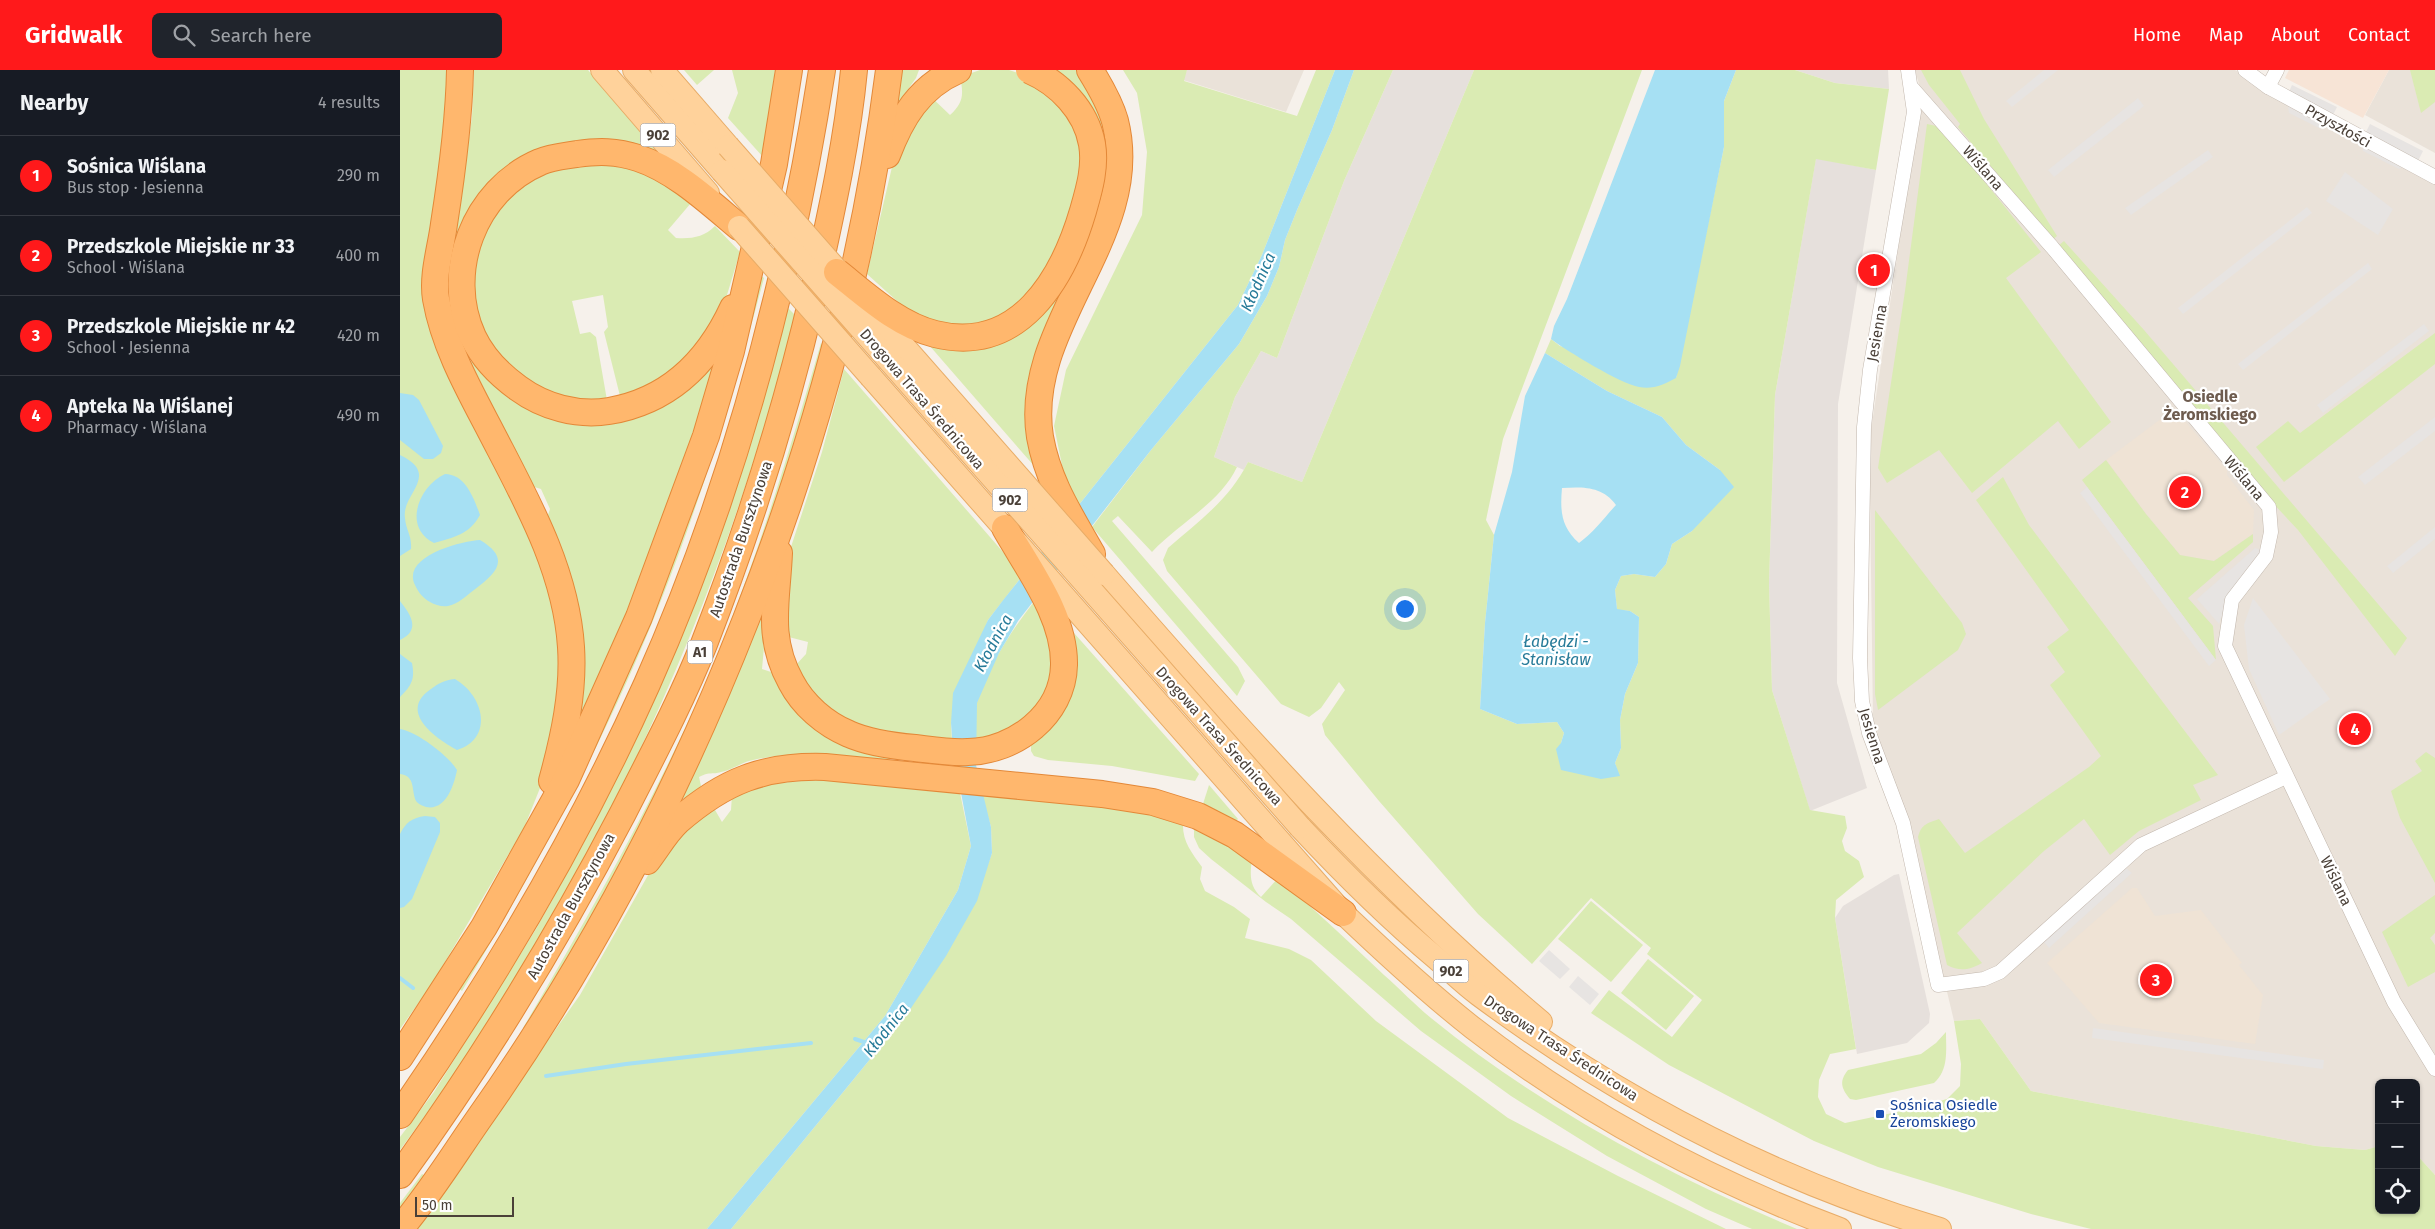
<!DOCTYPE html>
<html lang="en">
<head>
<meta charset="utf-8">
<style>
  body { margin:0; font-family:"Fira Sans",sans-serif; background:#20242c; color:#f1f3f6 }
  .controls { position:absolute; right:15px; bottom:15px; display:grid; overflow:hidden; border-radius:8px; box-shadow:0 1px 4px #0004 }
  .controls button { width:45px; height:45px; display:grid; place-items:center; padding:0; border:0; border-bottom:1px solid #363941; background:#171b24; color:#f1f3f6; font:25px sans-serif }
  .scale { position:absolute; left:15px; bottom:12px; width:99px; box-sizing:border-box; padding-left:5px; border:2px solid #4a4038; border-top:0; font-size:14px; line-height:18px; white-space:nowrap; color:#4a4038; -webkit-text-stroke:4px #fff; paint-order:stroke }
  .you { position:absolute; left:1004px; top:538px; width:18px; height:18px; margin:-12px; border:4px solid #fff; border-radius:50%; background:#1a73e8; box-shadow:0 0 0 8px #1a73e833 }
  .badge { display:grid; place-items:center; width:32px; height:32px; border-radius:50%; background:#ff191b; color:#fff; font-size:16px; font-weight:700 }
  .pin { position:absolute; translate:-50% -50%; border:2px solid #fff; box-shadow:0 1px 5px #0006 }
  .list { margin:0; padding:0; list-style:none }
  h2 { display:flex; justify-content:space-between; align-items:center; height:65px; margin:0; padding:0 20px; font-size:21px }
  h2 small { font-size:16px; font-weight:400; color:#9ea1a6 }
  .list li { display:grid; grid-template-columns:32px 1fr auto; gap:15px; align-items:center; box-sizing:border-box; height:80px; padding:0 20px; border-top:1px solid #363941 }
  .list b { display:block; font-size:19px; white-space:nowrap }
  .list p { margin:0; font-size:16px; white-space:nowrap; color:#9ea1a6 }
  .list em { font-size:16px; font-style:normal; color:#9ea1a6 }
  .icon { flex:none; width:28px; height:28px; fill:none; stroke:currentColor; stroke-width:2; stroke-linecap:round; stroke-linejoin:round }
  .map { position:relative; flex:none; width:2035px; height:1159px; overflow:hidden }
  header { display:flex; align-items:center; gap:30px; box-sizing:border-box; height:70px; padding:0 25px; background:#ff191b; color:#fff }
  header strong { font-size:24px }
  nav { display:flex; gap:28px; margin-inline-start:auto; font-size:18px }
  .search { width:350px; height:45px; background:#20242c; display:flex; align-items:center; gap:12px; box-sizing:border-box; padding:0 18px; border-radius:8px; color:#9ea1a6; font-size:19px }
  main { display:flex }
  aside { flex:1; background:#171b24 }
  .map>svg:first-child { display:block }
  .residential { fill:#eae2d9 }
  .commercial { fill:#f7e4d6 }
  .industrial { fill:#e6e0dc }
  .education { fill:#efe3d5 }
  .green { fill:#daebb3 }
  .parking { fill:#e7e4e2 }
  .water { fill:#a6e0f3; fill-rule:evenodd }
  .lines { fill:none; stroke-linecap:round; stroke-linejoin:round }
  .stream { stroke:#a6e0f3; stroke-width:4 }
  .street-casing { stroke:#c2b7ad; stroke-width:15 }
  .primary-casing { stroke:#e8ac67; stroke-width:24 }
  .highway-casing { stroke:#e38838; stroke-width:28 }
  .street { stroke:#fff; stroke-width:14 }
  .primary { stroke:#ffd29b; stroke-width:22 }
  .highway { stroke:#ffb76d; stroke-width:26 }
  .primary-bridge-casing { stroke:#e8ac67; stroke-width:24; stroke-linecap:butt }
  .highway-bridge-casing { stroke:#e38838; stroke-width:28; stroke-linecap:butt }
  .primary-bridge { stroke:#ffd29b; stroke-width:22 }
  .highway-bridge { stroke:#ffb76d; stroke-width:26 }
  .transit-dot { fill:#1a4fb4; stroke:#fff; stroke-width:2 }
  .labels { text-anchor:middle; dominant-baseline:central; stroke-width:4.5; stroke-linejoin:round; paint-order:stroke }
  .shield { fill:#fff; stroke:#807974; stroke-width:1 }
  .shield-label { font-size:14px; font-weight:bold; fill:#4a4038 }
  .street-label { font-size:15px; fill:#4a4038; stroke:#fff }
  .transit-label { font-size:15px; fill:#164399; stroke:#fff; text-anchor:start }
  .water-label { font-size:16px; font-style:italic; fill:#277b99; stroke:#fff }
  .neighbourhood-label { font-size:16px; font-weight:bold; fill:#6e5c4f; stroke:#fff }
</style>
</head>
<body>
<header>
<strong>Gridwalk</strong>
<div class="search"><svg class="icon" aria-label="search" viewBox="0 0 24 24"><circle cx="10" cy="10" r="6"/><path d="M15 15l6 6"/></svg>Search here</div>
<nav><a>Home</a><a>Map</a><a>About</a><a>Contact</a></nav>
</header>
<main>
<aside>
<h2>Nearby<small>4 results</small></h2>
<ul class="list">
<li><span class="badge">1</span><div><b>Sośnica Wiślana</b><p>Bus stop · Jesienna</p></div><em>290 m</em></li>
<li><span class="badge">2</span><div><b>Przedszkole Miejskie nr 33</b><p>School · Wiślana</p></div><em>400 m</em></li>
<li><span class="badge">3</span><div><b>Przedszkole Miejskie nr 42</b><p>School · Jesienna</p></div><em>420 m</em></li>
<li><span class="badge">4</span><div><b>Apteka Na Wiślanej</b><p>Pharmacy · Wiślana</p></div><em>490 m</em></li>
</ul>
</aside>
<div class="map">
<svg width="2035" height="1159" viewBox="0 0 2035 1159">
  <rect width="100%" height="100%" fill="#f6f1eb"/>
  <!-- residential -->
  <g class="residential">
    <polygon points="787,0 904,0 886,42 783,10"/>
    <polygon points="1515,0 1835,0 1940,62 2035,110 2035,1105 2016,1084 2016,1013 1979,1013 1979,1076 1965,1080 1916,1076 1631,1021 1580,949 1554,951 1512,775 1482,685 1473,649 1470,426 1471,360 1516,61 1519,14"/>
    <polygon points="1989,0 2035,0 2035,83 1965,45"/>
  </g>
  <!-- commercial -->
  <polygon class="commercial" points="1889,0 1989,0 1963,48 1885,8"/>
  <!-- industrial -->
  <g class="industrial">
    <polygon points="993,0 1074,0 902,412 848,392 844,400 814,387 835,327 861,281 877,288 944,111"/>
    <polygon points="1395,0 1488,0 1489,19 1435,13"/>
    <polygon points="1416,88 1476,100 1438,334 1437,613 1467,718 1410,741 1372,620 1369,513 1375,325"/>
    <polygon points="1499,804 1530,944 1529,953 1507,973 1457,984 1435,848 1443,836 1494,805"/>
  </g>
  <!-- education -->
  <g class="education">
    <polygon points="1766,345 1783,349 1827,400 1827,405 1854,440 1853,464 1814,491 1780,485 1746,444 1706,390"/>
    <polygon points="1732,818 1737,818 1755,846 1801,840 1842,893 1839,895 1863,925 1855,974 1699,953 1647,893"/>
  </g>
  <!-- green -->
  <g class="green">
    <polygon points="0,0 55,0 29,199 158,535 159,644 144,708 124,758 32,914 0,959"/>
    <polygon points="74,0 188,0 261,85 158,75 58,180 53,178 72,47"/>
    <polygon points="284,0 314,0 297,15"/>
    <polygon points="332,0 375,0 363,87 328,48 338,23"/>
    <polygon points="501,0 519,0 516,8 497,35"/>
    <path d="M580,0H609L627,6L681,58L687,105L642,215L607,246L571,255H551L529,250L507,240L467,204L492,97L505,62L528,24L550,45C563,33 564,25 560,7Z"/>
    <path d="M657,0H680L699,30L703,59C691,35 678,17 657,0Z"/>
    <polygon points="723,0 787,0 784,11 897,46 916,0 935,0 862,185 838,235 678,436 669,420 663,400 654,356 666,300 742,145 747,82 737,23"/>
    <path d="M954,0H993L944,111L877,288L861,281L835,327L814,387L837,397C820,433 779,453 752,482L718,446L712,451L838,597L845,611L837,626L692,457L751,380L839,274L867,226L879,197L885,170L897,140L932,60Z"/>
    <path d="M1074,0H1242L1103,369L1086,450L1094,465L1085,553L1080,639L1117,654L1157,652L1164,663L1161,673L1219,706L1215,693L1221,678L1220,650L1225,624L1238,593L1239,547L1230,541L1217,540L1215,520L1221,506L1234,504L1255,507L1266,494L1272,474L1292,461L1320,400L1286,375L1262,347L1207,321L1145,283L1151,269L1160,276L1276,308L1324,77V31L1336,0H1395L1435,13L1489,19L1476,100L1416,89L1375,325L1369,513L1372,620L1410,740L1445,746L1447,758L1442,771L1445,781L1459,791L1464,807L1436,830L1435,848L1456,979L1430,984L1419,1010L1418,1027L1426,1044L1445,1053L1511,1039L1547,1029L1560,1016L1561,994L1554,951L1580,949L1631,1021L1916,1076L1965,1080L1979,1076V1140H2016V1084L2035,1105V1159H1691L1631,1144L1478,1097L1414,1071L1269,995L1191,943L1209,920L1272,967L1302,930L1247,884L1251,878L1191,828L1132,894L1078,844L979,731L925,665L922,654L945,620L939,612L921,638L909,647L881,634L767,501L763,490L768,478C798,452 830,429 848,392L902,412Z"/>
    <polygon points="1521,0 1560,0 1584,49 1657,166 1652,170 1558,57 1560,54 1529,15"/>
    <polygon points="2010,0 2035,0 2035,32 2021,43"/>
    <polygon points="1527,54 1541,57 1641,182 1606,208 1711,352 1679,379 1658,351 1572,423 1539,380 1487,413 1478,398 1505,221"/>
    <path d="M198,88L246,101L291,133L268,160L276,168C292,169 304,167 315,156L340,182L327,225L312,260L276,306L220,326L204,262L208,257L203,225L172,231L180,264L190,262L196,267L208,336L187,337L126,315L83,267L75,238L73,179L86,148L139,98Z"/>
    <polygon points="1664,171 1744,260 2007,568 1995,586 1898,460 1870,430 1658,176"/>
    <polygon points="674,200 635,397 522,267 637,249 659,226"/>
    <path d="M358,203L364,208C335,317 303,424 262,528C208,666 137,795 62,921L58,918L174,712Z"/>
    <path d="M387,237L395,245C381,298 367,351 350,402C271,645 152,876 0,1080V1067L34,1022L136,859L183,774L224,692Z"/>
    <polygon points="2035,263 2035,294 1884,412 1856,377 1888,351 1900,363"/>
    <path d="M421,273L427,280L356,500L255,737L129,960L123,958C189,845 253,733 305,614C353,503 387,389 421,273Z"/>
    <polygon points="316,284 320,289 280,413 181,657 147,448 150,439 141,419 131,416 71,292 78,287 188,352"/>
    <polygon points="444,299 623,505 588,550 551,653 552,671 463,660 412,627 394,597 406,584 408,572 381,565 390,480 422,382"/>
    <polygon points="1706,390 1746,444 1780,485 1814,491 1853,464 1853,472 1788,528 1813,556 1816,590 1682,410"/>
    <path d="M1603,407L1629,455L1818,705L1793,715L1801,730L1739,761L1710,785L1684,749L1644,781L1557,863L1582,893C1569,900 1560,902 1547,895L1518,767C1521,754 1528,753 1539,749L1565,783L1689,697L1701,686L1650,615L1665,602L1647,577L1669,560L1576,430Z"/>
    <polygon points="1475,440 1562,553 1566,564 1558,580 1478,640 1475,624"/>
    <path d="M638,527L658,582L649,626L617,659L575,671C575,659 574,644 577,632C588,596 614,556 638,527Z"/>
    <path d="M362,531L365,566L362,599L374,603L490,684V691C444,686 398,680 353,690C342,692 332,700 321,702C312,705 311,701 299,707L301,716L284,730L281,720Z"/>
    <path d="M674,563L799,704L795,711L712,696L648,690L634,686L631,681V674C665,633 684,620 674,563Z"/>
    <polygon points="2026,682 2035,688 2035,813 2000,748 1991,721 2022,701 2015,691"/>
    <polygon points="421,709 560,723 571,776 558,820 485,946 307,1159 14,1159 180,925 251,800 311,733 322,752 331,740 332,725 360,715"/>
    <polygon points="809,715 838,749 836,751 803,734"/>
    <path d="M581,722L735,737L783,752C782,771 791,782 802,797L800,809L805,821L834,837L850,849L845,868L889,879L911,890L976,951L1108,1048L1218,1106L1326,1159H331L507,944L584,805L592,783L591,757Z"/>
    <path d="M794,755L852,789C850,804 849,816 861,827L878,808C914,839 949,872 984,905C1000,919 1015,935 1031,948C1140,1037 1268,1105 1397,1159H1352L1306,1139L1207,1086L1111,1026L1021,961L891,849L866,832L811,789L799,778L794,767Z"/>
    <polygon points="2035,825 2035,863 2030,868 2035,875 2035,902 2008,917 1982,862"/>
    <polygon points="1191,831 1243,875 1211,912 1158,869"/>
    <polygon points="1248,889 1294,926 1266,960 1221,923"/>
    <path d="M1546,962C1546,980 1549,1000 1534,1013L1456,1030L1450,1029C1441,1018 1439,1011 1448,1000L1521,984L1536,973Z"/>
    <polygon points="22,1104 27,1107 0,1142 0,1133"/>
  </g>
  <!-- parking -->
  <g class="parking">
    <polygon points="1644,0 1658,0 1612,37 1606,31"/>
    <polygon points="1892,15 1937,37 1932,47 1888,24"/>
    <polygon points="1738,28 1744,36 1654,107 1648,100"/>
    <polygon points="1888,36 1925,55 1919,58 1889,43"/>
    <polygon points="1970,54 2023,81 2018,91 1965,64"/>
    <polygon points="1962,74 2004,96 1999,99 1963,81"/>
    <polygon points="1808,80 1813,87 1731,145 1725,138"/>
    <polygon points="1945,102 1993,139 1978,165 1926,131"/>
    <polygon points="1907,137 1912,143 1783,244 1778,238"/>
    <polygon points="1968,193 1972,199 1843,300 1838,294"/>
    <polygon points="2024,254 2029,261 1923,343 1917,335"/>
    <polygon points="2035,347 2035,361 1965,415 1958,407"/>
    <polygon points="1687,417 1816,590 1809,596 1680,423"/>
    <polygon points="2035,457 2035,469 1993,503 1987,496"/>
    <polygon points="1855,478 1861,480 1830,524 1819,554 1797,529"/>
    <polygon points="1853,528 1930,629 1879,665 1849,599 1844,555"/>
    <polygon points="1726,798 1732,803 1649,878 1644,872"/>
    <polygon points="1149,880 1170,899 1160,909 1139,891"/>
    <polygon points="1178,906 1199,924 1190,935 1169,917"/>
    <polygon points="1693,958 1924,990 1923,999 1692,968"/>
  </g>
  <!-- water -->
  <g class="water">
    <polygon points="935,0 954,0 932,60 897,140 885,170 879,197 867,226 839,274 751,380 618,551 599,583 577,633 576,695 591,757 592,783 577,831 546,886 507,944 331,1159 307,1159 485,946 558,820 571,776 553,680 551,653 553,623 588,550 604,529 838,235 862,185"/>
    <path d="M1255,0H1336L1324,31V77L1280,296L1276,308C1265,314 1253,320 1239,317C1221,314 1167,281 1151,269L1154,256L1167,229Z"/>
    <path d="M1145,283L1207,321L1262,347L1286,375L1320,400L1334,417L1292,461L1272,474L1266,494L1255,507L1234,504L1221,506L1215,520L1217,539L1230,541L1239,547L1238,593L1225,624L1220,650L1221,678L1215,693L1220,706L1201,709L1161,700L1156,679L1161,673L1164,663L1157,652L1117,654L1080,639L1085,553L1094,465L1112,402L1125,326ZM1162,418C1183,417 1202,416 1216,435C1204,448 1194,462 1179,473C1161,457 1160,441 1162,418Z"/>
    <polygon points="0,323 13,325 19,330 43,376 41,383 33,389 24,389 0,370"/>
    <path d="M0,385C42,405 1,424 5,448C6,461 12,465 11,479L0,486Z"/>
    <path d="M45,404C65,404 74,428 80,445C69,465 54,467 34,473C2,457 19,416 45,404Z"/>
    <path d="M80,470C112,489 96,503 74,520C66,526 58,534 48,536C42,537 35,535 30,532C23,528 18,522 15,515C1,487 60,471 80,470Z"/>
    <path d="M0,531C11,545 21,560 0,570Z"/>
    <path d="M0,584L12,593C15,609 12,615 0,627Z"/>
    <path d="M55,609C84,626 94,668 57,680C38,670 0,644 27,622C36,615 43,610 55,609Z"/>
    <path d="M0,659C16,661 49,686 57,700C54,715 46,741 26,737C23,736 18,734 16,731C11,720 16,706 0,704Z"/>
    <path d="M25,746L35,747L40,753V762L12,829L4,837L0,838V764C6,752 12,748 25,746Z"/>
  </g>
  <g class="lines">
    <!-- stream -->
    <g class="stream">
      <polyline points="0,908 13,918"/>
      <polyline points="455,969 467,973"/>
      <polyline points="146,1006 226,994 411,973"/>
    </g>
    <!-- street casing -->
    <g class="street-casing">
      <g id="street">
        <polyline points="1508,0 1514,42 1470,300 1464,357 1460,588 1462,631 1469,663 1503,753 1538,915 1584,909 1600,902 1741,775 1886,707"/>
        <polyline points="1845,0 1868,17 2035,107"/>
        <polyline points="1868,17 1877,0"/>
        <polyline points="1512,18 1652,177 1869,437 1871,462 1866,486 1832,530 1825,576 1994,932 2035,999"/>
      </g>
    </g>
    <!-- primary casing -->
    <g class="primary-casing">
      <g id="primary">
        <polyline points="202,0 308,123"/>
        <polyline points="234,0 322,101"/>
        <polyline points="262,0 328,76"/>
        <path d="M471,307L943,843C985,883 1027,922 1073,958C1184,1044 1309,1110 1440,1159"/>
        <path d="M704,504C841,662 981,818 1141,952"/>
        <path d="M900,757C943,803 987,847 1036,888C1050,900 1064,914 1079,925C1218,1028 1374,1110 1540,1159"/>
      </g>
    </g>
    <!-- highway casing -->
    <g class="highway-casing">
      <g id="highway">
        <path d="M60,0C59,52 52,103 44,154C41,178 32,205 36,229C44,275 68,318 89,358C124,426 166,498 171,577C174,622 164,667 152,711"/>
        <path d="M690,0C700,16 710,33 715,51C744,165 622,254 640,367C648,412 670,445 692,484"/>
        <path d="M487,85C501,48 519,17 558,0"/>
        <path d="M333,238C308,292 269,331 209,341C177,346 144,337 118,318C100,305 83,288 73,267C43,202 74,120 140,92C151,87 165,86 177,84C199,81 216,81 238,88C275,100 309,132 339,157"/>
        <path d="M379,483C377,531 366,567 391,612C403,635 425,654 449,664C469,673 493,676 515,678C532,680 550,683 568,682C615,681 663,645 664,595C665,546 628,499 605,458"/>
        <path d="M247,791C257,778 266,762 278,751C324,711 364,695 425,697L702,724L753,732L798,746L835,765L943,843"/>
        <polyline points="0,987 84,857 166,710 239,547 306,366 331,281 374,94 389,0"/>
        <path d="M0,1045C95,908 179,766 247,614C334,419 389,211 422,0"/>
        <path d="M0,1105C84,989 157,869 223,743C251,688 281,632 304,574C349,458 386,341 414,221C430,148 447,74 454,0"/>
        <path d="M0,1159C29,1125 53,1086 78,1050C291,749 443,365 489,0"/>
      </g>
    </g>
    <!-- street -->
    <use href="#street" class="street"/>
    <!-- primary -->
    <use href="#primary" class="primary"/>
    <!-- highway -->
    <use href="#highway" class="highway"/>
    <!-- primary-bridge casing -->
    <g class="primary-bridge-casing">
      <g id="primary-bridge">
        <polyline points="328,76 704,504"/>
        <polyline points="322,101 900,757"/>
        <polyline points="339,157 471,307"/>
      </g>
    </g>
    <!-- highway-bridge casing -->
    <g class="highway-bridge-casing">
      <path id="highway-bridge" d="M437,202C466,225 498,255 535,264C619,285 663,209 683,141C689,120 696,97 692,74C686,40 659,13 629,0"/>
    </g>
    <!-- primary-bridge -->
    <use href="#primary-bridge" class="primary-bridge"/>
    <!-- highway-bridge -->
    <use href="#highway-bridge" class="highway-bridge"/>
  </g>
  <!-- markers -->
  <rect class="transit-dot" x="1475" y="1039" width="10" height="10" rx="2.5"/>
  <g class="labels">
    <!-- shield labels -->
    <g class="shield">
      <rect x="240.5" y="53.5" width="35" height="23" rx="4"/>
      <rect x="592.5" y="418.5" width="35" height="23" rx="4"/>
      <rect x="287.5" y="570.5" width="25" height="23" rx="4"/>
      <rect x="1033.5" y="889.5" width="35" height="23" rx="4"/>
    </g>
    <g class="shield-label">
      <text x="258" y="65">902</text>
      <text x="610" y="430">902</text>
      <text x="300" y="582">A1</text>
      <text x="1051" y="901">902</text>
    </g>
    <!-- street labels -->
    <g class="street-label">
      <text transform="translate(1938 56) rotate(29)">Przyszłości</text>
      <text transform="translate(1583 98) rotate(49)">Wiślana</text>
      <text transform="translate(1477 263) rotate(-80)">Jesienna</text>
      <text transform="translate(522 329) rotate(49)">Drogowa Trasa Średnicowa</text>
      <text transform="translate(1844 408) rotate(50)">Wiślana</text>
      <text transform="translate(341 469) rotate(-71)">Autostrada Bursztynowa</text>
      <text transform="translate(819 666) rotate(48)">Drogowa Trasa Średnicowa</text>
      <text transform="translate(1472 666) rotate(73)">Jesienna</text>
      <text transform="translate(1936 811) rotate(64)">Wiślana</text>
      <text transform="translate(171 836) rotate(-61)">Autostrada Bursztynowa</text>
      <text transform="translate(1161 978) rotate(33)">Drogowa Trasa Średnicowa</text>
    </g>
    <!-- transit labels -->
    <g class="transit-label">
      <text x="1490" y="1035">Sośnica Osiedle<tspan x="1490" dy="17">Żeromskiego</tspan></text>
    </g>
    <!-- water labels -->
    <g class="water-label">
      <text transform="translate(858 212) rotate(-66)">Kłodnica</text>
      <text x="1156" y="571">Łabędzi -<tspan x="1156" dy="18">Stanisław</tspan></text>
      <text transform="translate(593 573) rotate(-61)">Kłodnica</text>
      <text transform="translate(486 960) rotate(-52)">Kłodnica</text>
    </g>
    <!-- neighbourhood labels -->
    <g class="neighbourhood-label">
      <text x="1810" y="326">Osiedle<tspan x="1810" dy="18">Żeromskiego</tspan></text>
    </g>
  </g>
</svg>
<div class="controls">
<button>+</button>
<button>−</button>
<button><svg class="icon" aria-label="locate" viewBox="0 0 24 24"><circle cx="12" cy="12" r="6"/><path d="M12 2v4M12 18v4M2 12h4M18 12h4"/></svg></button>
</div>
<div class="scale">50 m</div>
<div class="you"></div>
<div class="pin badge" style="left:1474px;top:200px">1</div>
<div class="pin badge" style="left:1785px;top:422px">2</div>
<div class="pin badge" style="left:1756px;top:910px">3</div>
<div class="pin badge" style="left:1955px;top:659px">4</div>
</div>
</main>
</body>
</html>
